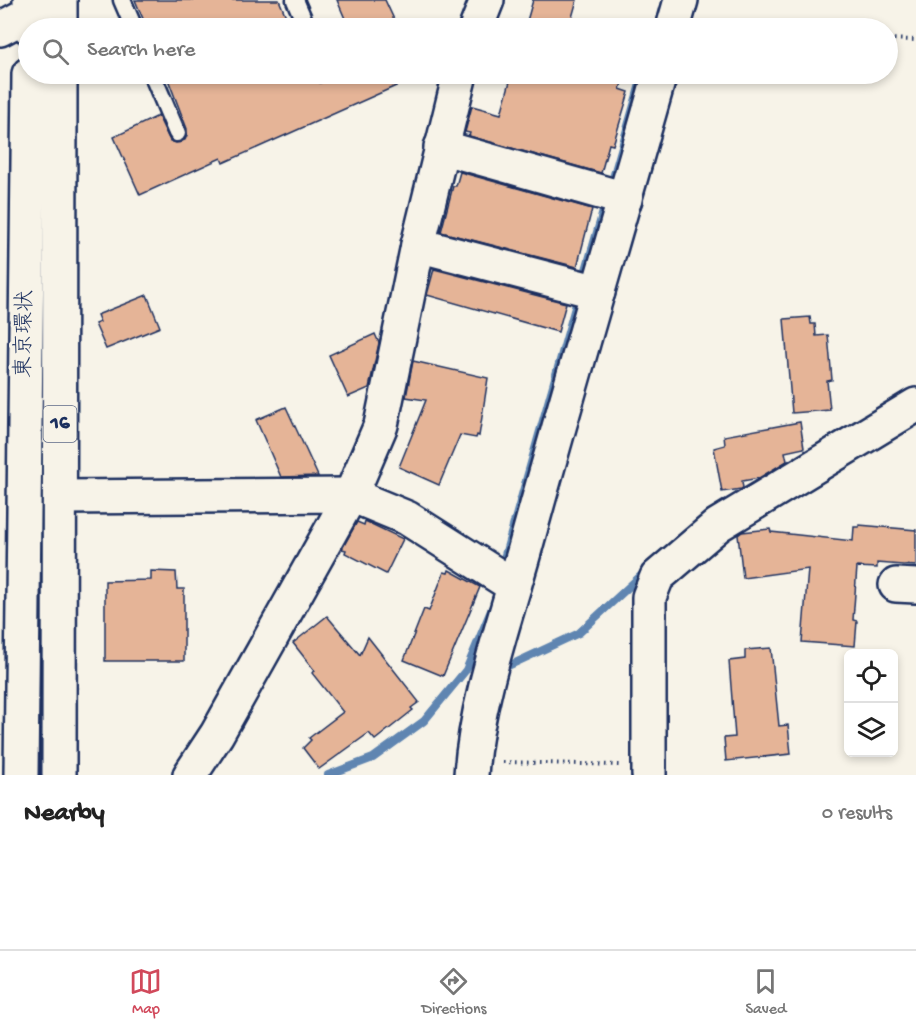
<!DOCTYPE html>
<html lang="en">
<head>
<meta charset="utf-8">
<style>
  body { margin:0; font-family:"Gochi Hand","Klee One",sans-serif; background:#f6f6f6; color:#222 }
  .controls { position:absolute; right:18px; bottom:18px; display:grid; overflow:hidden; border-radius:9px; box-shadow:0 3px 9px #0003 }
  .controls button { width:54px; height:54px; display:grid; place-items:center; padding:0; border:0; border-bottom:2px solid #e0e0e0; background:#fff; color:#222; font:30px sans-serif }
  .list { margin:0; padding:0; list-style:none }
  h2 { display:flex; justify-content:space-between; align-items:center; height:78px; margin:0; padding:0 24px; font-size:26px }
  h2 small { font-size:20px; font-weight:400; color:#767676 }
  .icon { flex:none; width:33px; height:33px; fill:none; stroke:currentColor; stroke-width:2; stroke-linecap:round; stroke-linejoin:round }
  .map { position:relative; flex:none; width:916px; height:775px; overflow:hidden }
  .search { position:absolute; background:#fff; box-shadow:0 3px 9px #0003; left:18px; right:18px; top:18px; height:66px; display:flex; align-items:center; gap:15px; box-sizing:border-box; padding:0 21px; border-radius:33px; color:#767676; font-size:22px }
  .sheet { height:174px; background:#fff }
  nav { display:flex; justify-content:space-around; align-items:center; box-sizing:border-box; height:84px; border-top:2px solid #e0e0e0; background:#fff; font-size:16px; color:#767676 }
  nav a { display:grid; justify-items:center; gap:3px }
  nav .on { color:#d1495b }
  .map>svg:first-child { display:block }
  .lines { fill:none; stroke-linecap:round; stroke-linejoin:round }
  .stream { stroke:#5f85b1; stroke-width:8 }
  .building { fill:#e5b497; stroke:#1b2f5e; stroke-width:1.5 }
  .lane-casing { stroke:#1b2f5e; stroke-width:21 }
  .street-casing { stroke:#1b2f5e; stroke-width:38 }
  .highway-casing { stroke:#1b2f5e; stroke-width:38 }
  .path { stroke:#1b2f5e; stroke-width:4; stroke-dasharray:1.5 4.5; stroke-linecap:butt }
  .lane { stroke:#f7f3e8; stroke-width:16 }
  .street { stroke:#f7f3e8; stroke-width:33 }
  .highway { stroke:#f7f3e8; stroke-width:33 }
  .labels { text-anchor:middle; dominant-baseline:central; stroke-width:6; stroke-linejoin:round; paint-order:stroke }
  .shield { fill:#f7f3e8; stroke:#5d6a87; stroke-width:1.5 }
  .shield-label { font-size:21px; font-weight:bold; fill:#1b2f5e }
  .street-label { font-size:22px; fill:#1b2f5e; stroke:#f7f3e8 }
</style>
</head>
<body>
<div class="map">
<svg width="916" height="775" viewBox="0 0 916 775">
  <rect width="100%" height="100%" fill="#f7f3e8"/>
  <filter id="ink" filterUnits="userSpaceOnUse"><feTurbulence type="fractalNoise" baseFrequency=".0167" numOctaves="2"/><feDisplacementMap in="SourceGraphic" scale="12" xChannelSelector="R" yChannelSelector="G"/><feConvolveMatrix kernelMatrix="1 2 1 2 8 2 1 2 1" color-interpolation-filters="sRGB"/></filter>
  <g filter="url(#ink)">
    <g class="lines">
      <!-- stream -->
      <g class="stream">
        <polyline points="610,188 642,77"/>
        <polyline points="583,280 606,201"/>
        <polyline points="501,569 579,293"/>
        <polyline points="504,668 579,633 647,570"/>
        <polyline points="328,775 373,758 424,721 466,670 492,608"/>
      </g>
    </g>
    <!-- building -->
    <g class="building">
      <polygon points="135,0 279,0 291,28 147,28"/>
      <polygon points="337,0 385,0 398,28 349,28"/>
      <polygon points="533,0 577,0 569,28 525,28"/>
      <polygon points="166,74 294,74 298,82 316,74 320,83 339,74 423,74 223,163 221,158 140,195 114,137 158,116 170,141 176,143 185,140 187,135 187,129"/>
      <polygon points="512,74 625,74 620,89 629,92 613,145 609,144 601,173 469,136 470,133 465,132 472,106 501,114"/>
      <polygon points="460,172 592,209 577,267 441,232 453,186 456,186"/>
      <polygon points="434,269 566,303 558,332 427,295"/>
      <polygon points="147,295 160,327 106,349 95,324 100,322 97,315"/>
      <polygon points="810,317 811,324 815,324 816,336 828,335 832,380 827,381 830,410 792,413 784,319"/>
      <polygon points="375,334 379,343 369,388 348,397 329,355"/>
      <polygon points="413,361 488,378 479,436 477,435 476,438 460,435 439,485 399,467 426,400 406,397"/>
      <polygon points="286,407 318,476 281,477 256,420"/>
      <polygon points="800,422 804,448 785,452 787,461 759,478 742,481 743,488 741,489 722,492 714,448 725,445 724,436"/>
      <polygon points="365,521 403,539 386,574 345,553 346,550 342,549 357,522 364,525"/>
      <polygon points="859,525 916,530 916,566 877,563 877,568 857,567 853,620 857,621 855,646 802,642 808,569 743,578 738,535 742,532 770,529 771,532 853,541 854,527 859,527"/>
      <polygon points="449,570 480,587 443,676 404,660 424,609 429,611 444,572 448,573"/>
      <polygon points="151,571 176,572 177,589 184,589 184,661 105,661 105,581 151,580"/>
      <polygon points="327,616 360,655 368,637 419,702 411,708 413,710 375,740 369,733 319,769 303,748 311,740 309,738 343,712 312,673 315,671 293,643"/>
      <polygon points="771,648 779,726 788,725 791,754 726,761 724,738 735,737 729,661 745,659 745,650"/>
    </g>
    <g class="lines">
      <!-- lane casing -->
      <g class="lane-casing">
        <g id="lane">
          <polyline points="122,0 134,28"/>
          <polyline points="295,0 307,28"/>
          <polyline points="152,74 177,133"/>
        </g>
      </g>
      <!-- street casing -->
      <g class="street-casing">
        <g id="street">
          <polyline points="476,28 487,0"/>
          <polyline points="673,28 681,0"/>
          <polyline points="0,29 30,13"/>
          <polyline points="441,147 625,199"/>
          <polyline points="418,245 598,292"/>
          <polyline points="60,497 351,495 407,518 514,586"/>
          <polyline points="896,585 916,586"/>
          <polyline points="190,775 217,734 351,495 381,425 418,245 460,74"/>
          <path d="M471,775C476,700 506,618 526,545C569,388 616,231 660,74"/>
          <polyline points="649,775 649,597 657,577 718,525 916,405"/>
        </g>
      </g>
      <!-- highway casing -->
      <g class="highway-casing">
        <g id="highway">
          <polyline points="30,28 30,0"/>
          <polyline points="60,28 60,0"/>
          <polyline points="21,775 29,74"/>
          <polyline points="59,775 60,74"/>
        </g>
      </g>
      <!-- path -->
      <g class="path">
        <polyline points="705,24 755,28"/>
        <polyline points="888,39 916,40"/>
        <polyline points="503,762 619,765"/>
      </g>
      <!-- lane -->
      <use href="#lane" class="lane"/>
      <!-- street -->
      <use href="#street" class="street"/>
      <!-- highway -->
      <use href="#highway" class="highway"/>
    </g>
  </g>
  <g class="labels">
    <!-- shield labels -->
    <rect class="shield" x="43.5" y="406" width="33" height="36" rx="4.5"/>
    <g class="shield-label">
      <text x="60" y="424">16</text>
    </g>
    <!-- street labels -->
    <g class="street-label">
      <text transform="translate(26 334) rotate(-89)">東京環状</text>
    </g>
  </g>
</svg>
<div class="controls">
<button><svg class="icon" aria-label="locate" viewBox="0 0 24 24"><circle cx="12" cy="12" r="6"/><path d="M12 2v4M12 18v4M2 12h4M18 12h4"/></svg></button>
<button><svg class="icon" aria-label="layers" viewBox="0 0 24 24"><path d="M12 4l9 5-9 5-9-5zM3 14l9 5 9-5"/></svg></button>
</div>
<div class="search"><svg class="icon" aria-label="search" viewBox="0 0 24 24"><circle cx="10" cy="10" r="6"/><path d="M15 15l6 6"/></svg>Search here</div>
</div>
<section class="sheet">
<h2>Nearby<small>0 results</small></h2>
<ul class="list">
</ul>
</section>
<nav>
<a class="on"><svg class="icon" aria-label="map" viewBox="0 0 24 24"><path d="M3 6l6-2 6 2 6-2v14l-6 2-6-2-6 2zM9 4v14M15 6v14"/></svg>Map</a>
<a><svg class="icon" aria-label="directions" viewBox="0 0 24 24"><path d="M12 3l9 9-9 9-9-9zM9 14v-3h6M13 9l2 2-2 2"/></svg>Directions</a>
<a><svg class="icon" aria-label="saved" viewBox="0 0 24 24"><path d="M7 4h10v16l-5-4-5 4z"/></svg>Saved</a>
</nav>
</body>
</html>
